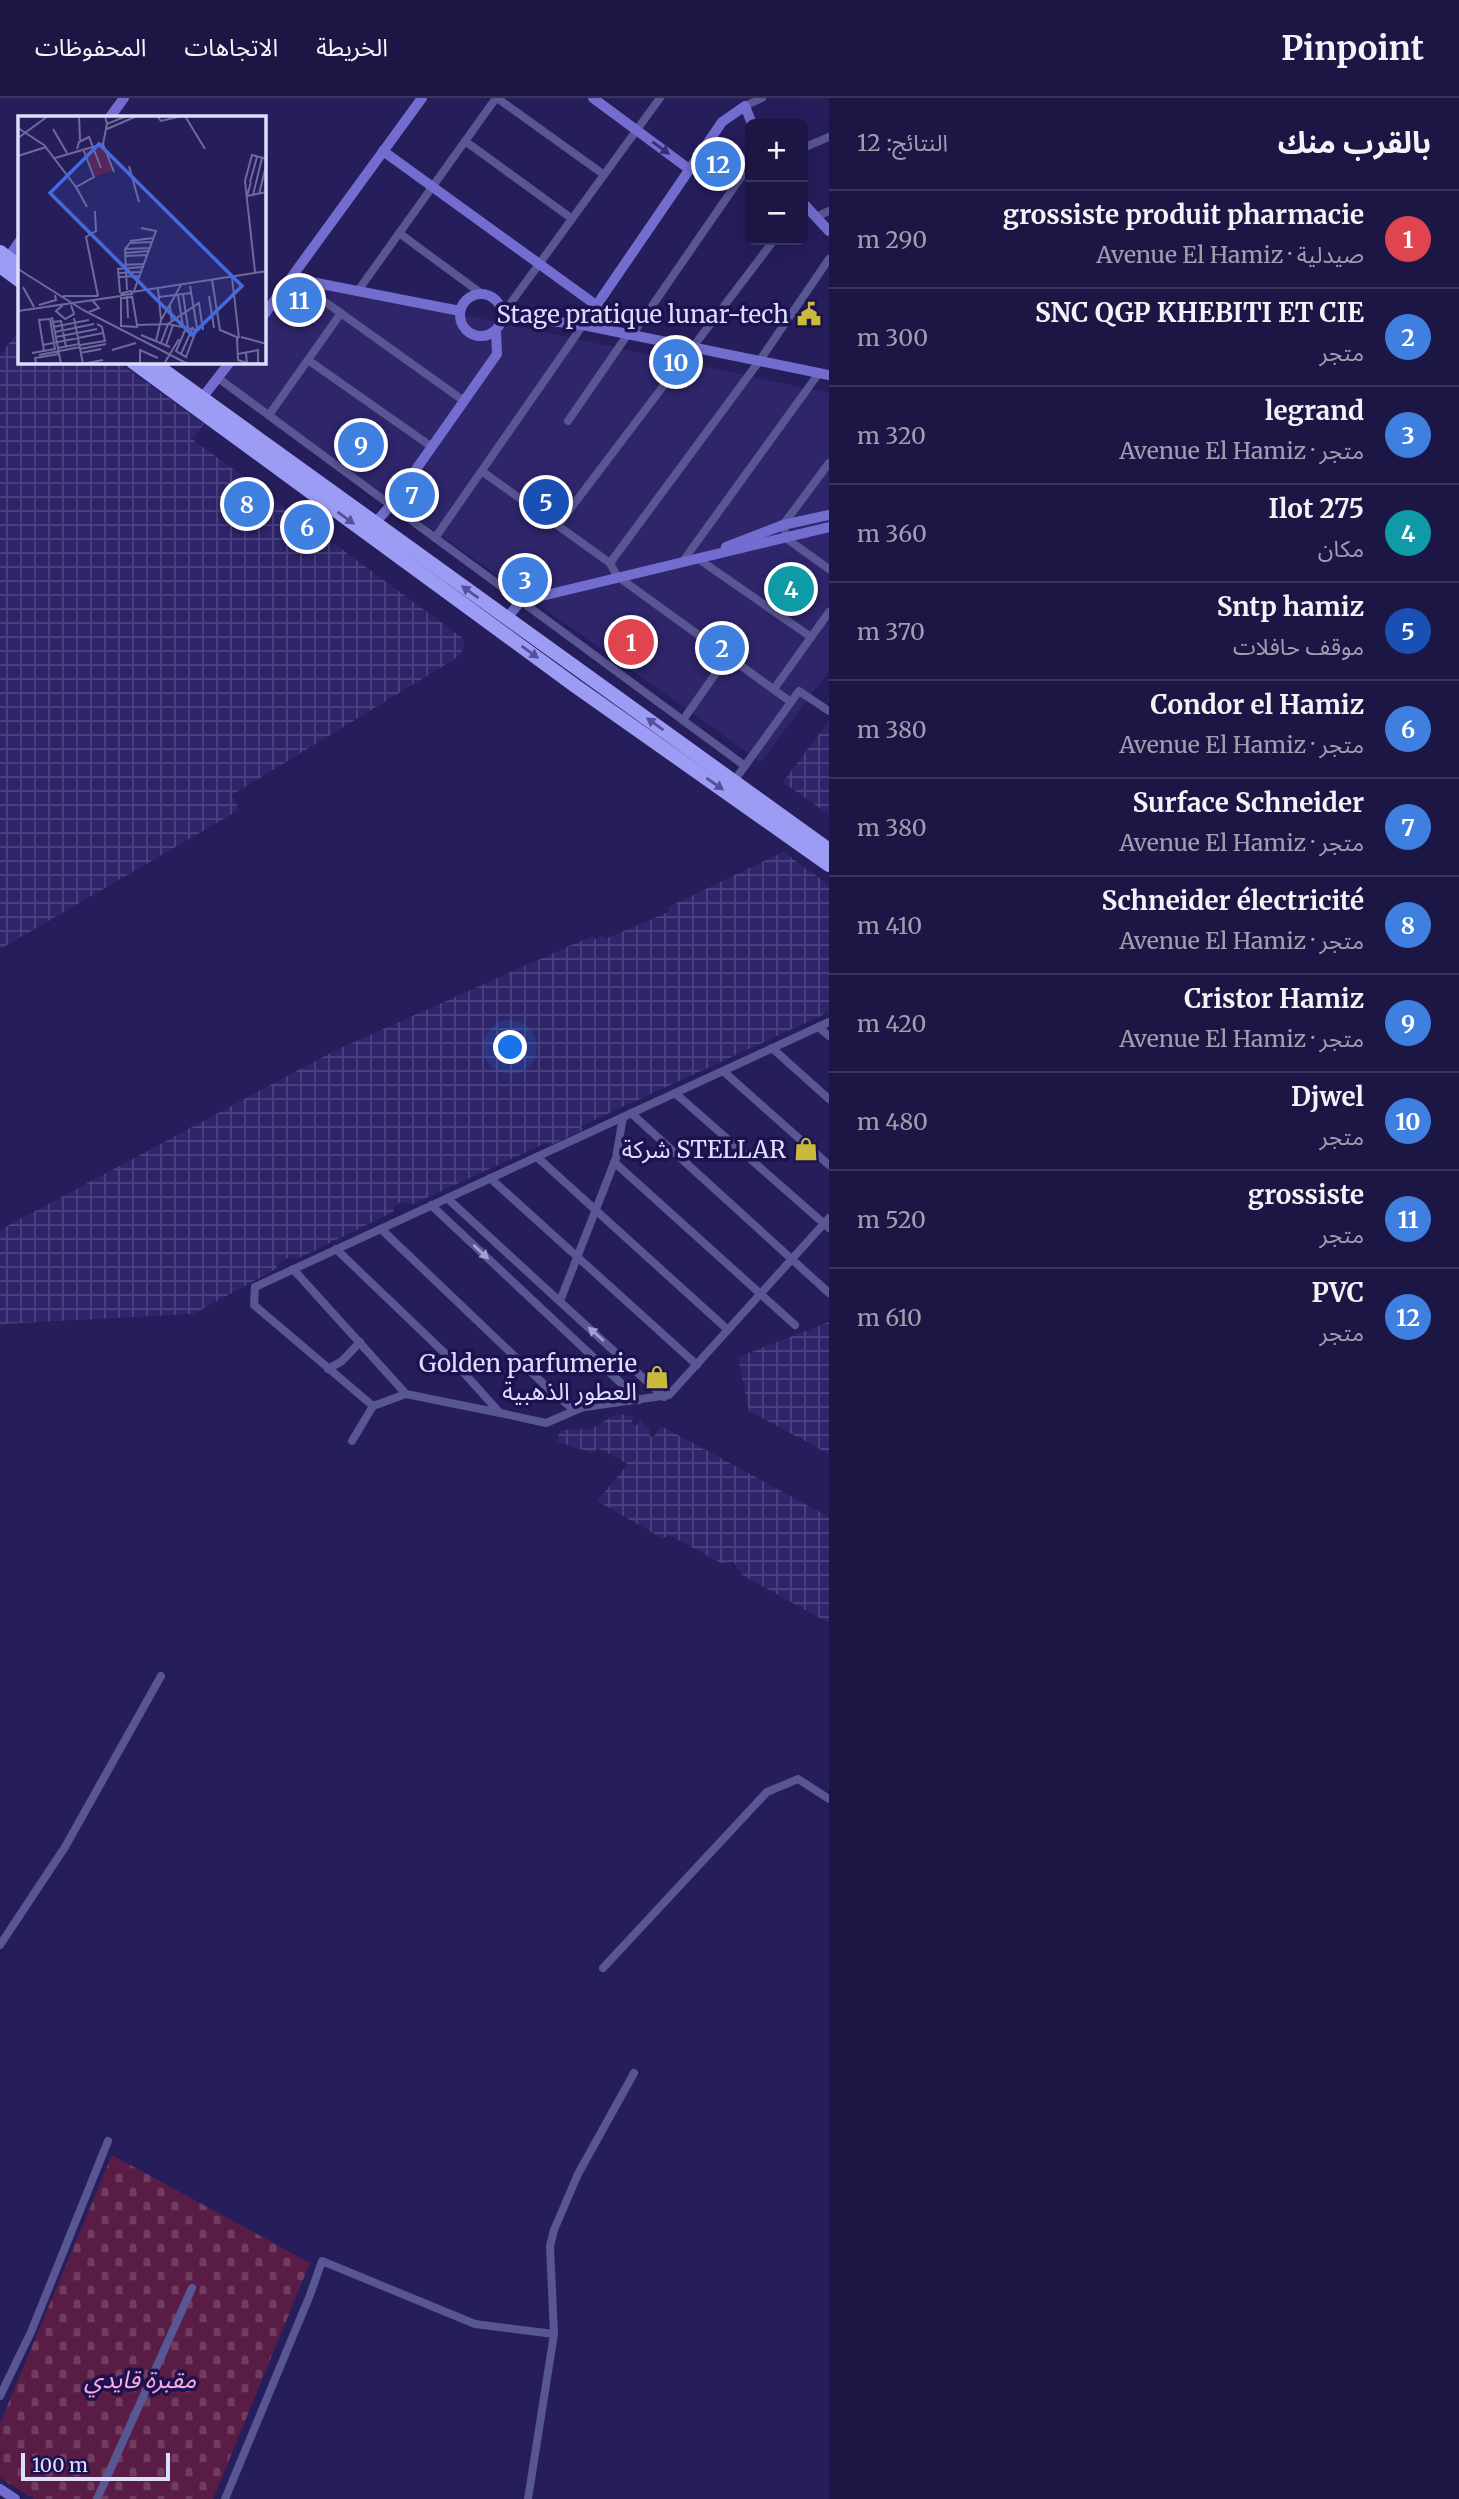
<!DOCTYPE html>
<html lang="ar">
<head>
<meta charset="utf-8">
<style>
  body { margin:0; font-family:Merriweather,"Noto Sans Arabic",serif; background:#251f4b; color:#f1f3f6; direction:rtl }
  .controls { position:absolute; right:21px; top:21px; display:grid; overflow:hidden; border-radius:10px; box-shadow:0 7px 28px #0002 }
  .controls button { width:63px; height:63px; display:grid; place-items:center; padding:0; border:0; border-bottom:2px solid #3a355d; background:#1c1644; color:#f1f3f6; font:35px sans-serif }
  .scale { position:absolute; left:21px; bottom:18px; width:149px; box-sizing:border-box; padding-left:7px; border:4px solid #dcdefd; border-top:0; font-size:19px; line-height:24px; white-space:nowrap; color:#dcdefd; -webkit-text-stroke:5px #1d124f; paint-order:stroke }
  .you { position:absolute; left:511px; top:950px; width:24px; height:24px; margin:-18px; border:5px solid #fff; border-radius:50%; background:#1a73e8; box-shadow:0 0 0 10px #1a73e833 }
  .badge { display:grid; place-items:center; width:46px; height:46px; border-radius:50%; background:#c8bb3b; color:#fff; font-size:23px; font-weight:700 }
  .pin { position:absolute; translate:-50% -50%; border:4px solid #fff; box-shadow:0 2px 7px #0006 }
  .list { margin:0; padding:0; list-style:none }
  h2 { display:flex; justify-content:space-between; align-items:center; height:91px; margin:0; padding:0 28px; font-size:30px }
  h2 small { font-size:23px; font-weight:400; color:#a09fb2 }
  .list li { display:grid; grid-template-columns:46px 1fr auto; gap:21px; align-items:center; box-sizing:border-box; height:98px; padding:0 28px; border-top:2px solid #3a355d }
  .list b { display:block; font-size:26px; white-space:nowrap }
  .list p { margin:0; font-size:23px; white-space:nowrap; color:#a09fb2 }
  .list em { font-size:23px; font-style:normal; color:#a09fb2 }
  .map { position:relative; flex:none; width:829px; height:2401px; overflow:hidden; direction:ltr }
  header { display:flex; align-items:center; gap:42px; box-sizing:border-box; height:98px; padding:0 35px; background:#1c1644; border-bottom:2px solid #3a355d }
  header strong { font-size:33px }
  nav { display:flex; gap:38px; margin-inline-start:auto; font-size:24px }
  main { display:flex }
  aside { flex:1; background:#1c1644 }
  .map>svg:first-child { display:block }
  .built { fill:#2e256a }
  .industrial { fill:url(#industrial-grid) }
  .cemetery { fill:url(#cemetery-stones) }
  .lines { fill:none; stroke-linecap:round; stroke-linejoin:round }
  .street { stroke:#585693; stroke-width:8 }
  .secondary { stroke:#726dce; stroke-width:10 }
  .highway { stroke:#9d9cf4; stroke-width:14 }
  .oneway { fill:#372d75 }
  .oneway2 { fill:#575099 }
  .oneway3 { fill:#a1a1cd }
  .labels { text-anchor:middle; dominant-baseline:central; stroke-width:7; stroke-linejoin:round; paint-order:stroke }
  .poi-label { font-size:24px; fill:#dcdefd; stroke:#1d124f; text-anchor:end }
  .park-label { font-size:24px; font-style:italic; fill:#fcacdb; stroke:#1d124f }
  .inset-road { fill:none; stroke:#6f6a9c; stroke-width:2 }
  .view { fill:#436bdf; fill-opacity:0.15; stroke:#436bdf; stroke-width:3.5 }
  .inset-edge { fill:none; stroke:#dcdefd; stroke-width:3.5 }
</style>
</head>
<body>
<header>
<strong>Pinpoint</strong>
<nav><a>الخريطة</a><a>الاتجاهات</a><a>المحفوظات</a></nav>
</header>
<main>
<aside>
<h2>بالقرب منك<small>النتائج: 12</small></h2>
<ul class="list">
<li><span class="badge" style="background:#e0444e">1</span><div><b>grossiste produit pharmacie</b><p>صيدلية · Avenue El Hamiz</p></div><em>290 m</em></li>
<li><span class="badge" style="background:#3f7fe0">2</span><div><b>SNC QGP KHEBITI ET CIE</b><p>متجر</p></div><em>300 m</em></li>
<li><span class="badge" style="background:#3f7fe0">3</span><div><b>legrand</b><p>متجر · Avenue El Hamiz</p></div><em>320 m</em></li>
<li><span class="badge" style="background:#0f9aa8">4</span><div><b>Ilot 275</b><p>مكان</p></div><em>360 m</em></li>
<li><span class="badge" style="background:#1a4fb4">5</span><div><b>Sntp hamiz</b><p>موقف حافلات</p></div><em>370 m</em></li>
<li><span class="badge" style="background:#3f7fe0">6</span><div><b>Condor el Hamiz</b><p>متجر · Avenue El Hamiz</p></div><em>380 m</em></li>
<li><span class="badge" style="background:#3f7fe0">7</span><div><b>Surface Schneider</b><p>متجر · Avenue El Hamiz</p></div><em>380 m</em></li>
<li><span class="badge" style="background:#3f7fe0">8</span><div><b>Schneider électricité</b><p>متجر · Avenue El Hamiz</p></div><em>410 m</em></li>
<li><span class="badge" style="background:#3f7fe0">9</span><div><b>Cristor Hamiz</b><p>متجر · Avenue El Hamiz</p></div><em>420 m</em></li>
<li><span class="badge" style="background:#3f7fe0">10</span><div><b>Djwel</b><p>متجر</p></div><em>480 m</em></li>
<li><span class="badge" style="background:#3f7fe0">11</span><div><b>grossiste</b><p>متجر</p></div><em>520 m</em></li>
<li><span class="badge" style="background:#3f7fe0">12</span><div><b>PVC</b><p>متجر</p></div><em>610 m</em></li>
</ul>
</aside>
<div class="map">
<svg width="829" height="2401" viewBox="0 0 829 2401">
  <defs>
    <pattern id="industrial-grid" width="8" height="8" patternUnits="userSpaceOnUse" patternTransform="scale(1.75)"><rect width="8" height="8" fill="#2e256a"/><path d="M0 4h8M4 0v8" fill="none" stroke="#4c4480"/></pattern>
    <pattern id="cemetery-stones" width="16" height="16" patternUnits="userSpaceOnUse" patternTransform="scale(1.75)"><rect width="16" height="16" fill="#591c44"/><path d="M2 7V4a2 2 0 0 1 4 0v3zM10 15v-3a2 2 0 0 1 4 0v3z" fill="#703d60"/></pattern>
  </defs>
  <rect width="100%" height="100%" fill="#261d5b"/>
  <!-- built -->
  <polygon class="built" points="291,180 829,295 829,573 761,664 218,280 230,264 264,264 264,217"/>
  <!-- industrial -->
  <g class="industrial">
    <polygon points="19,232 19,264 91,264 96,268 99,264 118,264 204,326 192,341 465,542 461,557 232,697 239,712 0,851 0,258"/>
    <polygon points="829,623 829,717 783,684"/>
    <polygon points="783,754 829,787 829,914 581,1028 583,1032 549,1048 546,1045 413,1106 401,1104 395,1108 393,1114 297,1161 290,1159 279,1164 276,1171 193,1216 0,1226 0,1132 334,953 576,845 593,838 594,841 603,838 605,841 669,814 668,809"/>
    <polygon points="829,1224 829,1356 749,1313 738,1259"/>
    <polygon points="617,1316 633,1318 632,1326 637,1327 640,1323 650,1332 649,1337 653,1340 661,1328 829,1419 829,1525 742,1477 734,1464 723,1466 671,1438 662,1440 597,1403 628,1366 598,1350 592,1355 556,1343 561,1332 591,1331"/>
  </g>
  <!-- cemetery -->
  <polygon class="cemetery" points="112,2057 310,2165 213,2401 34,2401 0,2380 0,2325"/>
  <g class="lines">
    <!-- street -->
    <g class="street">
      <polyline points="497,0 603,76"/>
      <polyline points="745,8 762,0"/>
      <polyline points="465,43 571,120"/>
      <polyline points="803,50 829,39"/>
      <polyline points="816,119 829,113"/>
      <polyline points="399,135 482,196"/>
      <polyline points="293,181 464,303"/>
      <polyline points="357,194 496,0"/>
      <polyline points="502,217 660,0"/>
      <polyline points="632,237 750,66"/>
      <polyline points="308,262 432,349"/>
      <polyline points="218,280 745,668"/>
      <polyline points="269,317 341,215"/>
      <polyline points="568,323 628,236"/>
      <polyline points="829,365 783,427 787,441 829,471"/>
      <polyline points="483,374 610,465 617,478 791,604"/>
      <polyline points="558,427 774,142"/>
      <polyline points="435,440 583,227"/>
      <polyline points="697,460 811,539"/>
      <polyline points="683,463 819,275"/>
      <polyline points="610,465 760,262 829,161"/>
      <polyline points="774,591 829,514"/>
      <polyline points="683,622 728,558"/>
      <polyline points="734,683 799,593 829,613"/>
      <polyline points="818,929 829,938"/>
      <polyline points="772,950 829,1001"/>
      <polyline points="723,973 829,1067"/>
      <polyline points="675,995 829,1130"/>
      <polyline points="631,1015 829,1195"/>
      <polyline points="537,1059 728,1232"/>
      <polyline points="614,1064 795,1227"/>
      <polyline points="490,1080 697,1267"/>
      <polyline points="447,1100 664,1299"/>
      <polyline points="431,1107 639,1302"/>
      <polyline points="381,1131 551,1293 569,1308 578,1310 669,1297 829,1120"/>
      <polyline points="336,1151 455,1265 500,1315 546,1325 581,1310"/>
      <polyline points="293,1171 406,1296"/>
      <polyline points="560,1203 616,1060 623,1019"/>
      <polyline points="328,1271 342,1263 360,1244"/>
      <polyline points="373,1308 406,1296 500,1315"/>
      <polyline points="352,1343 373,1308 254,1207 255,1189 829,924"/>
      <polyline points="0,1847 65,1749 161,1578"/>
      <polyline points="603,1870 767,1694 798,1681 829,1701"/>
      <polyline points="554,2236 550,2148 554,2132 578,2076 634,1975"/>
      <polyline points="0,2298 31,2234 108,2043"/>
      <polyline points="97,2401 192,2190"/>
      <polyline points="225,2401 310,2197 322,2163 475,2226 554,2236 528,2401"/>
    </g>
    <!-- secondary -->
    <g class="secondary">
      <polyline points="593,0 689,71"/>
      <polyline points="110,19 124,0"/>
      <polyline points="704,50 750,64"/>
      <polyline points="383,53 596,207"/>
      <polyline points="803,105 829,133"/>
      <polyline points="8,160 19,144"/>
      <polyline points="291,180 460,213"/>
      <circle cx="481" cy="217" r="21"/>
      <polyline points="264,217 422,0"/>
      <polyline points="502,217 583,227 829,277"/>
      <polyline points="583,227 722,24 745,8 752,26"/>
      <polyline points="202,300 230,264"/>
      <polyline points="375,425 391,407 497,256 496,233"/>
      <polyline points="726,449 783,427 829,417"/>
      <polyline points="506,521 521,503 829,429"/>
      <polyline points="0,2391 15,2401"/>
    </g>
    <!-- highway -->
    <g class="highway">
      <polyline points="0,154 19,168"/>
      <polyline points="0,168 19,182"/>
      <polyline points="133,264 574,587 829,767"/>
      <polyline points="152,264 829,752"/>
    </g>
  </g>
  <!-- one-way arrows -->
  <defs><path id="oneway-solid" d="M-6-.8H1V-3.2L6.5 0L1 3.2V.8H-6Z" transform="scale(1.75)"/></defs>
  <use class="oneway" href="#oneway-solid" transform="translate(661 50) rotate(36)"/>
  <g class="oneway2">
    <use href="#oneway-solid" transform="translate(346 420) rotate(36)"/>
    <use href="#oneway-solid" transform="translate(470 494) rotate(-144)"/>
    <use href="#oneway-solid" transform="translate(530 554) rotate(36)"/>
    <use href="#oneway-solid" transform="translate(655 626) rotate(-144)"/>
    <use href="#oneway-solid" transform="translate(715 686) rotate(35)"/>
  </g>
  <g class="oneway3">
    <use href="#oneway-solid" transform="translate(481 1154) rotate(43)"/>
    <use href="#oneway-solid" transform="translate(596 1236) rotate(-138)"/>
  </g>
  <!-- icons -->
  <defs>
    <g id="civic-bare" transform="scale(1.89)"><path d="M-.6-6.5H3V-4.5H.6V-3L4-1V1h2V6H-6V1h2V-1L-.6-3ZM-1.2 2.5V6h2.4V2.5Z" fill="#c8bb3b" stroke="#1d124f" stroke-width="2.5" paint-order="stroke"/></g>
    <g id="shop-bare" transform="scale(1.89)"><path d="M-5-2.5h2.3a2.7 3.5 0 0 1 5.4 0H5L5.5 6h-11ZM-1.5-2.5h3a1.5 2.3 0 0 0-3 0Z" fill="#c8bb3b" stroke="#1d124f" stroke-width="2.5" paint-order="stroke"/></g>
  </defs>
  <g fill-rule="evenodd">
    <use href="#civic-bare" x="809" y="216"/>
    <use href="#shop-bare" x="806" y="1051"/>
    <use href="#shop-bare" x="657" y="1279"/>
  </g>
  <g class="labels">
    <!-- poi labels -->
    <g class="poi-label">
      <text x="789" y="216">Stage pratique lunar-tech</text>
      <text x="786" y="1051">شركة STELLAR</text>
      <text x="637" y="1265">Golden parfumerie<tspan x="637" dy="28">العطور الذهبية</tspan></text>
    </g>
    <!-- park labels -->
    <g class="park-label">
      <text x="140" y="2281">مقبرة قايدي</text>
    </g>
  </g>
  <!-- overview -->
  <g transform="translate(18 18)">
    <rect width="248" height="248" fill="#261d5b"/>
    <path d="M84,29L95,55L77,60L66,33Z" fill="#591c44"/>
    <path class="inset-road" d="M61,0L62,24M87,0L89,8L109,0M139,0L143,5L164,0M167,0L187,33M0,12L26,29L58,71L76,61L65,33M35,13L49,37M89,13L119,0M0,22L30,0M85,28L96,56M59,33L61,26L71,21L83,52M0,40L28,31M37,42L85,28L89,8M0,49V95M111,50L121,86M232,66L239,41M233,66L229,80L249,76M58,71L69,91M241,78L249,46M235,79L244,42M77,95L78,115L68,121L80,180M112,125L135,122M107,133L132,132M107,137L130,135M108,140L129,139M102,149L126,148M0,153L65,194L170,248M237,156L227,65L234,39L249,43M101,157L123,156M101,161L122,160M214,161L221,222M194,164L202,214L221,222M5,171L16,191M140,173L143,204M109,174L107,133L112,127L134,126M113,175L114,178L103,179L104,177ZM116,175L138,115L123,112M114,176L249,155M102,177L100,153L125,151M165,178L170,212M160,179L165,211M45,180H80M109,180L110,202M114,180L119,209L150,208L179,214M191,180L196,212M114,181L103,182V210L120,211M141,181L173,177M21,189L38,184L37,179M45,189L38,195L47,203L56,198L53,189M145,192L152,191L154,206M0,195L103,180M71,196L81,192L74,184M34,201L43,248M56,202L65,248M35,206L43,205L48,231M35,211L71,204M168,212L158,235L168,241L179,212L172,170M37,216L76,208M123,219L152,231M38,221L79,213M223,221L249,228M219,222L220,244L229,247M138,225L143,204L163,169M143,227L150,208L181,187L185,214M25,229L85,217M62,229L87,225L84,211L79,208M148,229L155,209M40,232L61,228M62,233L88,228M94,234L118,227M14,237L37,233L32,203L21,204L26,235M62,237L83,233M228,237L229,248L240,247M163,238L175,211M220,238L240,234V248M21,239L62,231M18,248L17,242L41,238M64,248L85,244M122,248V234L140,242M146,248L161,223"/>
    <path class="view" d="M81,28L224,170L174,219L32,77Z"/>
    <rect width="248" height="248" class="inset-edge"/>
  </g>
</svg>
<div class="controls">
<button>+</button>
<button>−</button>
</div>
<div class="scale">100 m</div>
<div class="you"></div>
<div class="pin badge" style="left:631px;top:544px;background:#e0444e">1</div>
<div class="pin badge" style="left:722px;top:550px;background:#3f7fe0">2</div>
<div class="pin badge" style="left:525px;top:482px;background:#3f7fe0">3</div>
<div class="pin badge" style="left:791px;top:491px;background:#0f9aa8">4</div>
<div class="pin badge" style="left:546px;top:404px;background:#1a4fb4">5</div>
<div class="pin badge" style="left:307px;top:429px;background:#3f7fe0">6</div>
<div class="pin badge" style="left:412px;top:397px;background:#3f7fe0">7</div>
<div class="pin badge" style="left:247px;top:406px;background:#3f7fe0">8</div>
<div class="pin badge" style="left:361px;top:347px;background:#3f7fe0">9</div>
<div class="pin badge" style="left:676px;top:264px;background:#3f7fe0">10</div>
<div class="pin badge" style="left:299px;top:202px;background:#3f7fe0">11</div>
<div class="pin badge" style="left:718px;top:66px;background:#3f7fe0">12</div>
</div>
</main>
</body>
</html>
